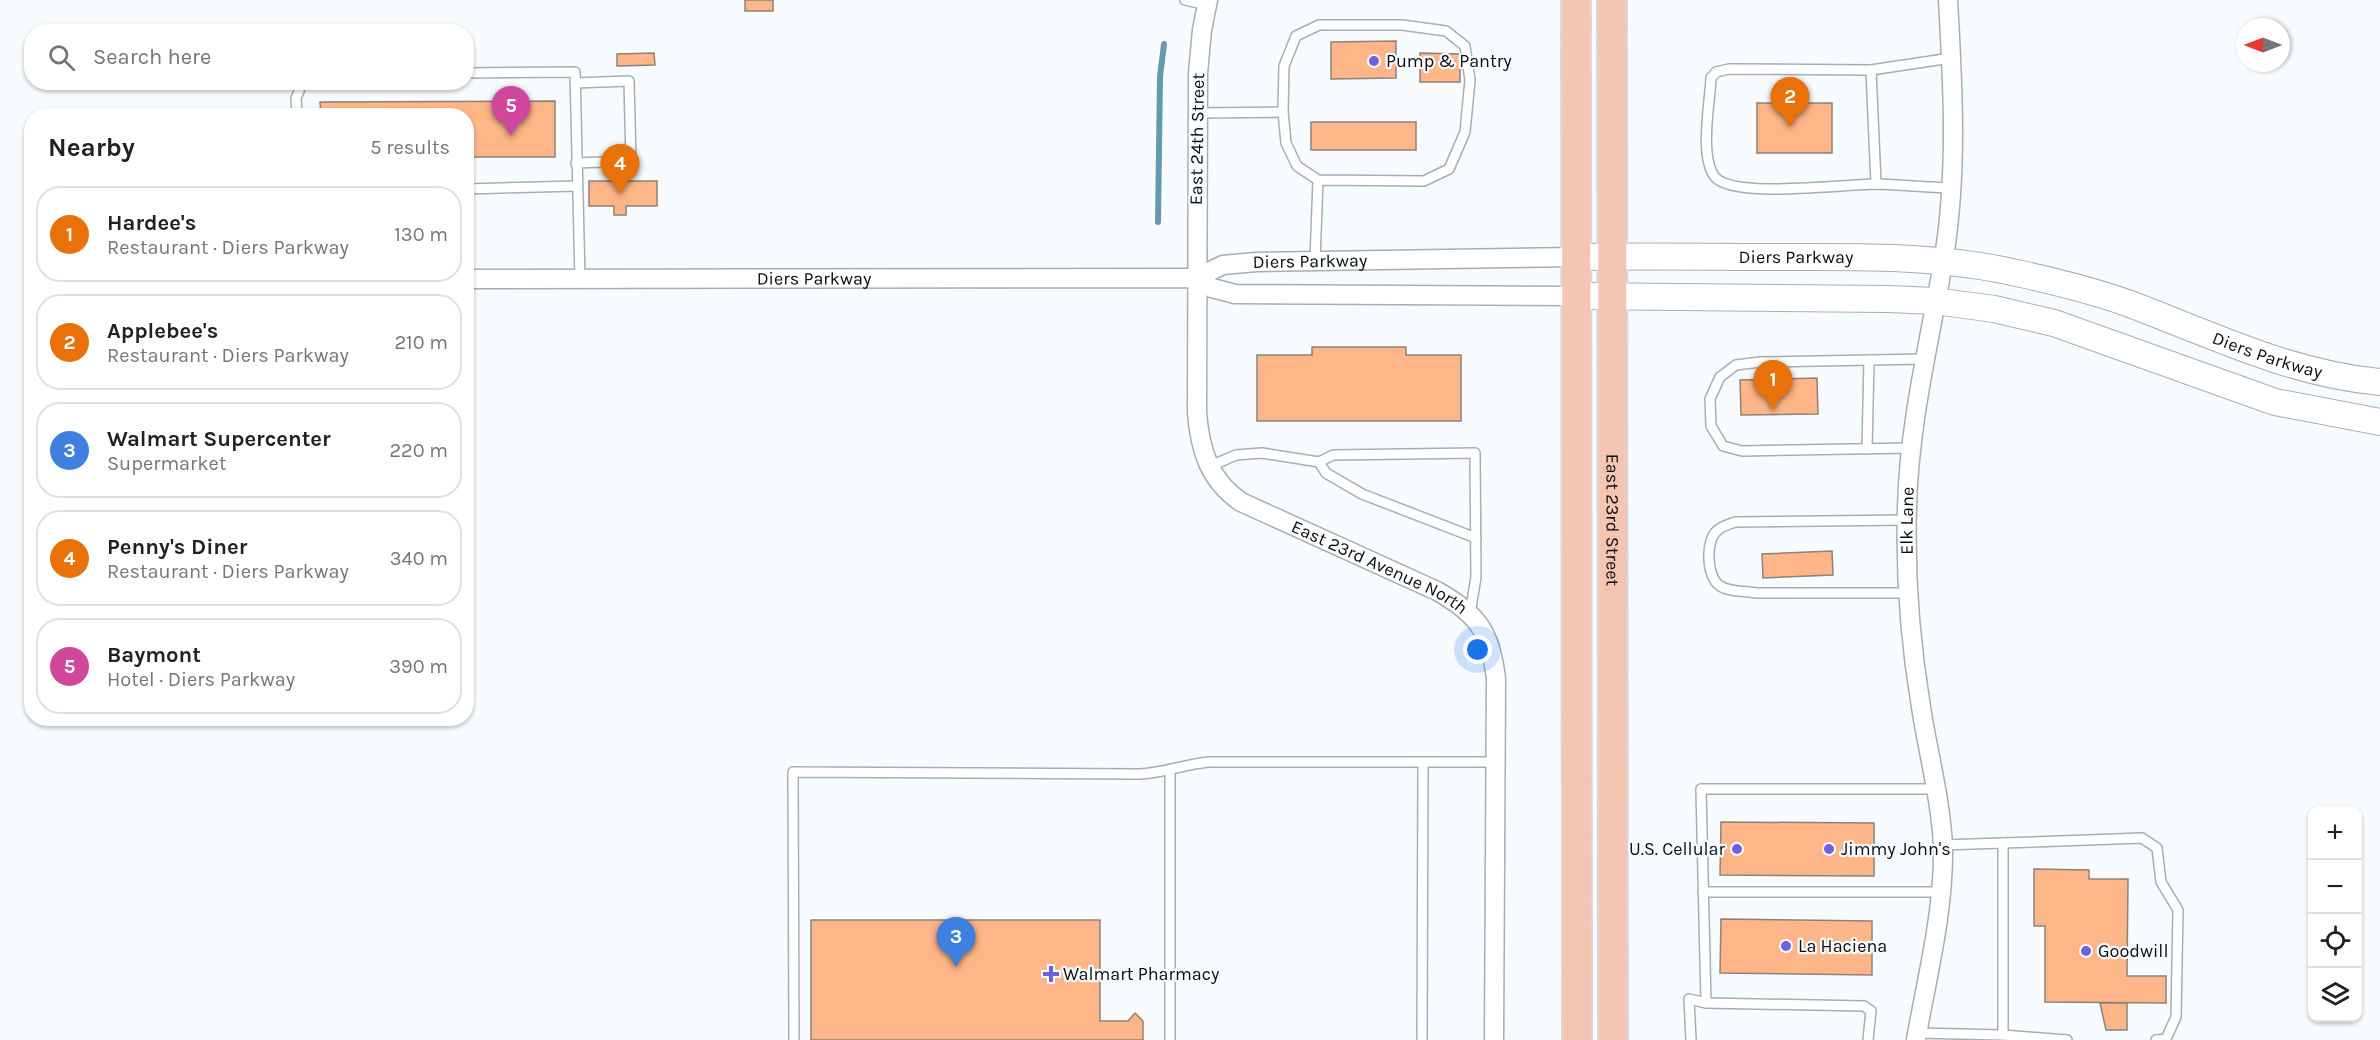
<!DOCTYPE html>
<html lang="en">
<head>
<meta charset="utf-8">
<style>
  body { margin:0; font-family:Karla,sans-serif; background:#f2f2f2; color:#202124 }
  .controls { position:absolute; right:18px; bottom:18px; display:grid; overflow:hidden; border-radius:12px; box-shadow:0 2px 4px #0004 }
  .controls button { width:54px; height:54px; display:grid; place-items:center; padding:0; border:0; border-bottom:2px solid #e0e0e0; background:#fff; color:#202124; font:30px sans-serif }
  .compass { position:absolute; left:2236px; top:18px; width:54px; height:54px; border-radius:50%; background:#fff; box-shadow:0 2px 4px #0004; rotate:270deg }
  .you { position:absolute; left:1478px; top:650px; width:21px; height:21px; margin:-15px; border:4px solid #fff; border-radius:50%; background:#1a73e8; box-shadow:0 0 0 9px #1a73e833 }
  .badge { display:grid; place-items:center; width:39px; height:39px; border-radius:50%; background:#1a73e8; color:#fff; font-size:20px; font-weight:700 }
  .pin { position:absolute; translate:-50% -50px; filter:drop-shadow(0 2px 3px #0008) }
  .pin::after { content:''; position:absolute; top:32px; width:21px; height:18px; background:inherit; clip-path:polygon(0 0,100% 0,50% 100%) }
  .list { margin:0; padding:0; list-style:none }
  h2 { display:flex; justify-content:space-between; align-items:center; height:78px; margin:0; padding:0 24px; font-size:26px }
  h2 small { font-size:20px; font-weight:400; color:#757577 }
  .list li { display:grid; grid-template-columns:39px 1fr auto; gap:18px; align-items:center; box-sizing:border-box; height:96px; margin:0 12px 12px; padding:0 12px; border:2px solid #e0e0e0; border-radius:24px }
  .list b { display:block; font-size:22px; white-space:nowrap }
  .list p { margin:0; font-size:20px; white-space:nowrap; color:#757577 }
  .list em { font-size:20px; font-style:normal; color:#757577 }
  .icon { flex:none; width:33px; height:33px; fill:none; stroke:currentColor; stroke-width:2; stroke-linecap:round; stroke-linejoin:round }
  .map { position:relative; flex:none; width:2380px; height:1040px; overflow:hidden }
  .search { position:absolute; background:#fff; box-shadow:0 2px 4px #0004; left:24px; top:24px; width:450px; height:66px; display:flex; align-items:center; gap:15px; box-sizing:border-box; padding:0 21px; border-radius:24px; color:#757577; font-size:22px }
  .panel { position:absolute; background:#fff; box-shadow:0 2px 4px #0004; left:24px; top:108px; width:450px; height:618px; border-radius:24px }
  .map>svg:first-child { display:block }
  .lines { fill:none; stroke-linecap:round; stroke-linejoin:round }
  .stream { stroke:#6698b0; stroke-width:6 }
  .building { fill:#feb587; stroke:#8c827b; stroke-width:1.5 }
  .service-casing { stroke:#a5aeb7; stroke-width:12 }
  .minor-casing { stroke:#a5aeb7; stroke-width:21 }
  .secondary-casing { stroke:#a5aeb7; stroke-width:28 }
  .primary-casing { stroke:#d8d8d9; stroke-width:32 }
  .service { stroke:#fff; stroke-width:9 }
  .minor { stroke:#fff; stroke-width:18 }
  .secondary { stroke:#fff; stroke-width:26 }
  .primary { stroke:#f5c5b3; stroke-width:28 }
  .poi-dot { fill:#6d62dc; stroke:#f7fbfe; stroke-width:2 }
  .labels { text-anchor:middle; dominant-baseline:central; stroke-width:4.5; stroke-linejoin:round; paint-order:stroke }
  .poi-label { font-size:18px; fill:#0a0d10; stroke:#f7fbfe; text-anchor:start }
  .street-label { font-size:18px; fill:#0a0d10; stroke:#f7fbfe }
</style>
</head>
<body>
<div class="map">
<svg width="2380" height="1040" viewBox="0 0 2380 1040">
  <rect width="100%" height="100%" fill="#f7fbfe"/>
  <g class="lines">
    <!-- stream -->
    <polyline class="stream" points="1158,222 1160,77 1164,44"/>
  </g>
  <!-- building -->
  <g class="building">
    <rect x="745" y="0" width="28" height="11"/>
    <polygon points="1396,41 1396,78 1331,79 1331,42"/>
    <polygon points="654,53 655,65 617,66 617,54"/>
    <polygon points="1420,53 1460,54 1460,82 1420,82"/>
    <polygon points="555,101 555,157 466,157 466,116 321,116 320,102"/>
    <rect x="1757" y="103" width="75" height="50"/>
    <rect x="1311" y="122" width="105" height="28"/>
    <polygon points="589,181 657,181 657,206 626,206 626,215 614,215 614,206 589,206"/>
    <polygon points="1312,347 1406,347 1406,355 1461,355 1461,421 1257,421 1257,355 1312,355"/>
    <polygon points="1817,378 1818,414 1741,415 1740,380"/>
    <polygon points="1832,551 1833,575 1763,578 1762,554"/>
    <polygon points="1721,822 1874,823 1874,876 1720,875"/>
    <polygon points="2034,869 2089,870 2089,879 2128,879 2127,976 2166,976 2166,1003 2045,1002 2045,926 2034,926"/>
    <polygon points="1721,919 1872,921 1872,975 1720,973"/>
    <polygon points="811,920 1100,920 1100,1021 1128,1021 1135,1013 1143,1021 1143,1040 811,1040"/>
    <polygon points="2100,1003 2127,1003 2127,1030 2106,1030"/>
  </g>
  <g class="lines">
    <!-- service casing -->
    <g class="service-casing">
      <g id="service">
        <polyline points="1185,0 1207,5"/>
        <polyline points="1871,70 1876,184"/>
        <polyline points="466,73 575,72 580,279"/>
        <polyline points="575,83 629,81 631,161 576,163"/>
        <polyline points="1197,113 1283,112"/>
        <polyline points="297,116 296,98 303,82"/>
        <path d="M1950,188C1926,187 1901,185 1877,184C1846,184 1733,199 1715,177C1699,157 1710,102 1711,78L1716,72L1729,69L1871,70L1951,58"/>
        <polyline points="466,189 577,186"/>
        <polyline points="1315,261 1318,180 1424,181 1449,169 1465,132 1470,80 1465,46 1446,31 1402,25 1319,25 1296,36 1284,66 1283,112 1286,143 1297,166 1318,180"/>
        <polyline points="1911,448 1742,451 1723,446 1711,426 1710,399 1720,377 1736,365 1760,362 1924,359"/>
        <polyline points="1867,449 1869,360"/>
        <polyline points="1319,462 1326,473 1362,494 1476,538"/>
        <polyline points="1208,467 1236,455 1262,453 1319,462 1333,455 1475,453 1476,577 1470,614"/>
        <path d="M1906,520L1735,522C1730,524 1722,526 1718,530C1705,539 1706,577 1720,586C1729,592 1746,591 1757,593H1908"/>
        <polyline points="2003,843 2142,838 2157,848 2161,882 2178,910 2176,1017 2166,1039 2156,1040"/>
        <polyline points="1703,892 1941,892"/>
        <polyline points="1706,1003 1864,1006 1871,1011 1868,1040"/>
        <polyline points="1917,1033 2003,1035 2003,843 1943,845"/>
        <polyline points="2003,1035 2067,1040"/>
        <path d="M794,1040L793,772L1139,774C1164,773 1185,764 1209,762H1495"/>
        <polyline points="1170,1040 1170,771"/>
        <polyline points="1422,1040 1423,762"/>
        <polyline points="1691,1040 1689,999 1706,1003 1701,789 1935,789"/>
      </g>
    </g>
    <!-- minor casing -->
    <g class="minor-casing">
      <g id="minor">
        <path id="s1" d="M1208,0L1202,30L1198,73L1197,413C1200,450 1209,480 1241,502L1437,591C1478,614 1491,633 1496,679L1494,1040"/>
        <path id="s2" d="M1196,278L1223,265L1256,262L1577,257"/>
        <path id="s3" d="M466,279L1196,278L1212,288L1235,294L1577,296"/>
        <path id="s4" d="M1916,1040C1927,976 1944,913 1943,847C1941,800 1928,753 1921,707C1910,641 1905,574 1907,507C1909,424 1929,344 1943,263C1958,176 1953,87 1948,0"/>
      </g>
    </g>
    <!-- secondary casing -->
    <g class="secondary-casing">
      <g id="secondary">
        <path id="s5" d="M1577,257C1645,256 1713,257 1781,257C1860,257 1943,255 2021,274C2057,282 2094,291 2130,304C2212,335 2291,374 2380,382"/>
        <polyline points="1577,296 1888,299 1935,301 1994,309 2054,323 2275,402 2380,422"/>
      </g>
    </g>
    <!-- primary casing -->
    <g class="primary-casing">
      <g id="primary">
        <polyline points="1576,0 1577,1040"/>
        <path id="s6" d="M1612,0L1613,1040"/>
      </g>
    </g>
    <!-- service -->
    <use href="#service" class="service"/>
    <!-- minor -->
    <use href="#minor" class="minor"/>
    <!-- secondary -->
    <use href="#secondary" class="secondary"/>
    <!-- primary -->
    <use href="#primary" class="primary"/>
  </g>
  <!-- markers -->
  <g class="poi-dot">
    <circle cx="1374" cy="61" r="6"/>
    <circle cx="1737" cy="849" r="6"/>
    <circle cx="1829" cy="849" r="6"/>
    <circle cx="1786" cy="946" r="6"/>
    <circle cx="2086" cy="951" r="6"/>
    <path d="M1048 965h6v6h6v6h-6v6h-6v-6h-6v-6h6z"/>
  </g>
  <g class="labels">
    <!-- poi labels -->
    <g class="poi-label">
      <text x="1386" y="61">Pump &amp; Pantry</text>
      <text x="1725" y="849" text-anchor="end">U.S. Cellular</text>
      <text x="1841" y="849">Jimmy John's</text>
      <text x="1798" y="946">La Haciena</text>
      <text x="2098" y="951">Goodwill</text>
      <text x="1063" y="974">Walmart Pharmacy</text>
    </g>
    <!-- street labels -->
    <g class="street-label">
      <text transform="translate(1197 139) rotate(-89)">East 24th Street</text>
      <text stroke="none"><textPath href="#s5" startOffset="219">Diers Parkway</textPath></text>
      <text stroke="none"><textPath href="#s2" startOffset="117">Diers Parkway</textPath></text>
      <text stroke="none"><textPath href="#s3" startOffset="348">Diers Parkway</textPath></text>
      <text stroke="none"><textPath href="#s5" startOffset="705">Diers Parkway</textPath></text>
      <text stroke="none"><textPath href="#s6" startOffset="520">East 23rd Street</textPath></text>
      <text stroke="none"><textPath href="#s4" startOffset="524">Elk Lane</textPath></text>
      <text stroke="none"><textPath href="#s1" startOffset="670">East 23rd Avenue North</textPath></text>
    </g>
  </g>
</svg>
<div class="controls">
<button>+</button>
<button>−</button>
<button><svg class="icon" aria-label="locate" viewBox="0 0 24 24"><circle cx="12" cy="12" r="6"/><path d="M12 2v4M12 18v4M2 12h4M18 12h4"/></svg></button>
<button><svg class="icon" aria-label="layers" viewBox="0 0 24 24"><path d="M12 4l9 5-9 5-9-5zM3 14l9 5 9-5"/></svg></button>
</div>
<svg class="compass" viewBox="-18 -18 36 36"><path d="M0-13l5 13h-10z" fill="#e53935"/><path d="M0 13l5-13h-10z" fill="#757577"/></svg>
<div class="you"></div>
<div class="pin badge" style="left:1773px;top:410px;background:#e8710a">1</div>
<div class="pin badge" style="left:1790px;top:127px;background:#e8710a">2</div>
<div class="pin badge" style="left:956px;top:967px;background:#3f7fe0">3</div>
<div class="pin badge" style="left:620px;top:194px;background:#e8710a">4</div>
<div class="pin badge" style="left:511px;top:136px;background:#d1479c">5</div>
<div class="search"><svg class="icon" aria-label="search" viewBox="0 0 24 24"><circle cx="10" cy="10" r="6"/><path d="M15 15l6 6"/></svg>Search here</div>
<section class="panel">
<h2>Nearby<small>5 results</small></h2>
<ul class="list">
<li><span class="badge" style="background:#e8710a">1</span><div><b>Hardee's</b><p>Restaurant · Diers Parkway</p></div><em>130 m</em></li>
<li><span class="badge" style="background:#e8710a">2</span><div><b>Applebee's</b><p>Restaurant · Diers Parkway</p></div><em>210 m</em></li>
<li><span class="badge" style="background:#3f7fe0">3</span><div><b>Walmart Supercenter</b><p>Supermarket</p></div><em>220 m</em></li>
<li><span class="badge" style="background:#e8710a">4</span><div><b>Penny's Diner</b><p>Restaurant · Diers Parkway</p></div><em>340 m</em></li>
<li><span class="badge" style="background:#d1479c">5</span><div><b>Baymont</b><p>Hotel · Diers Parkway</p></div><em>390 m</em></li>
</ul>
</section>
</div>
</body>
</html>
